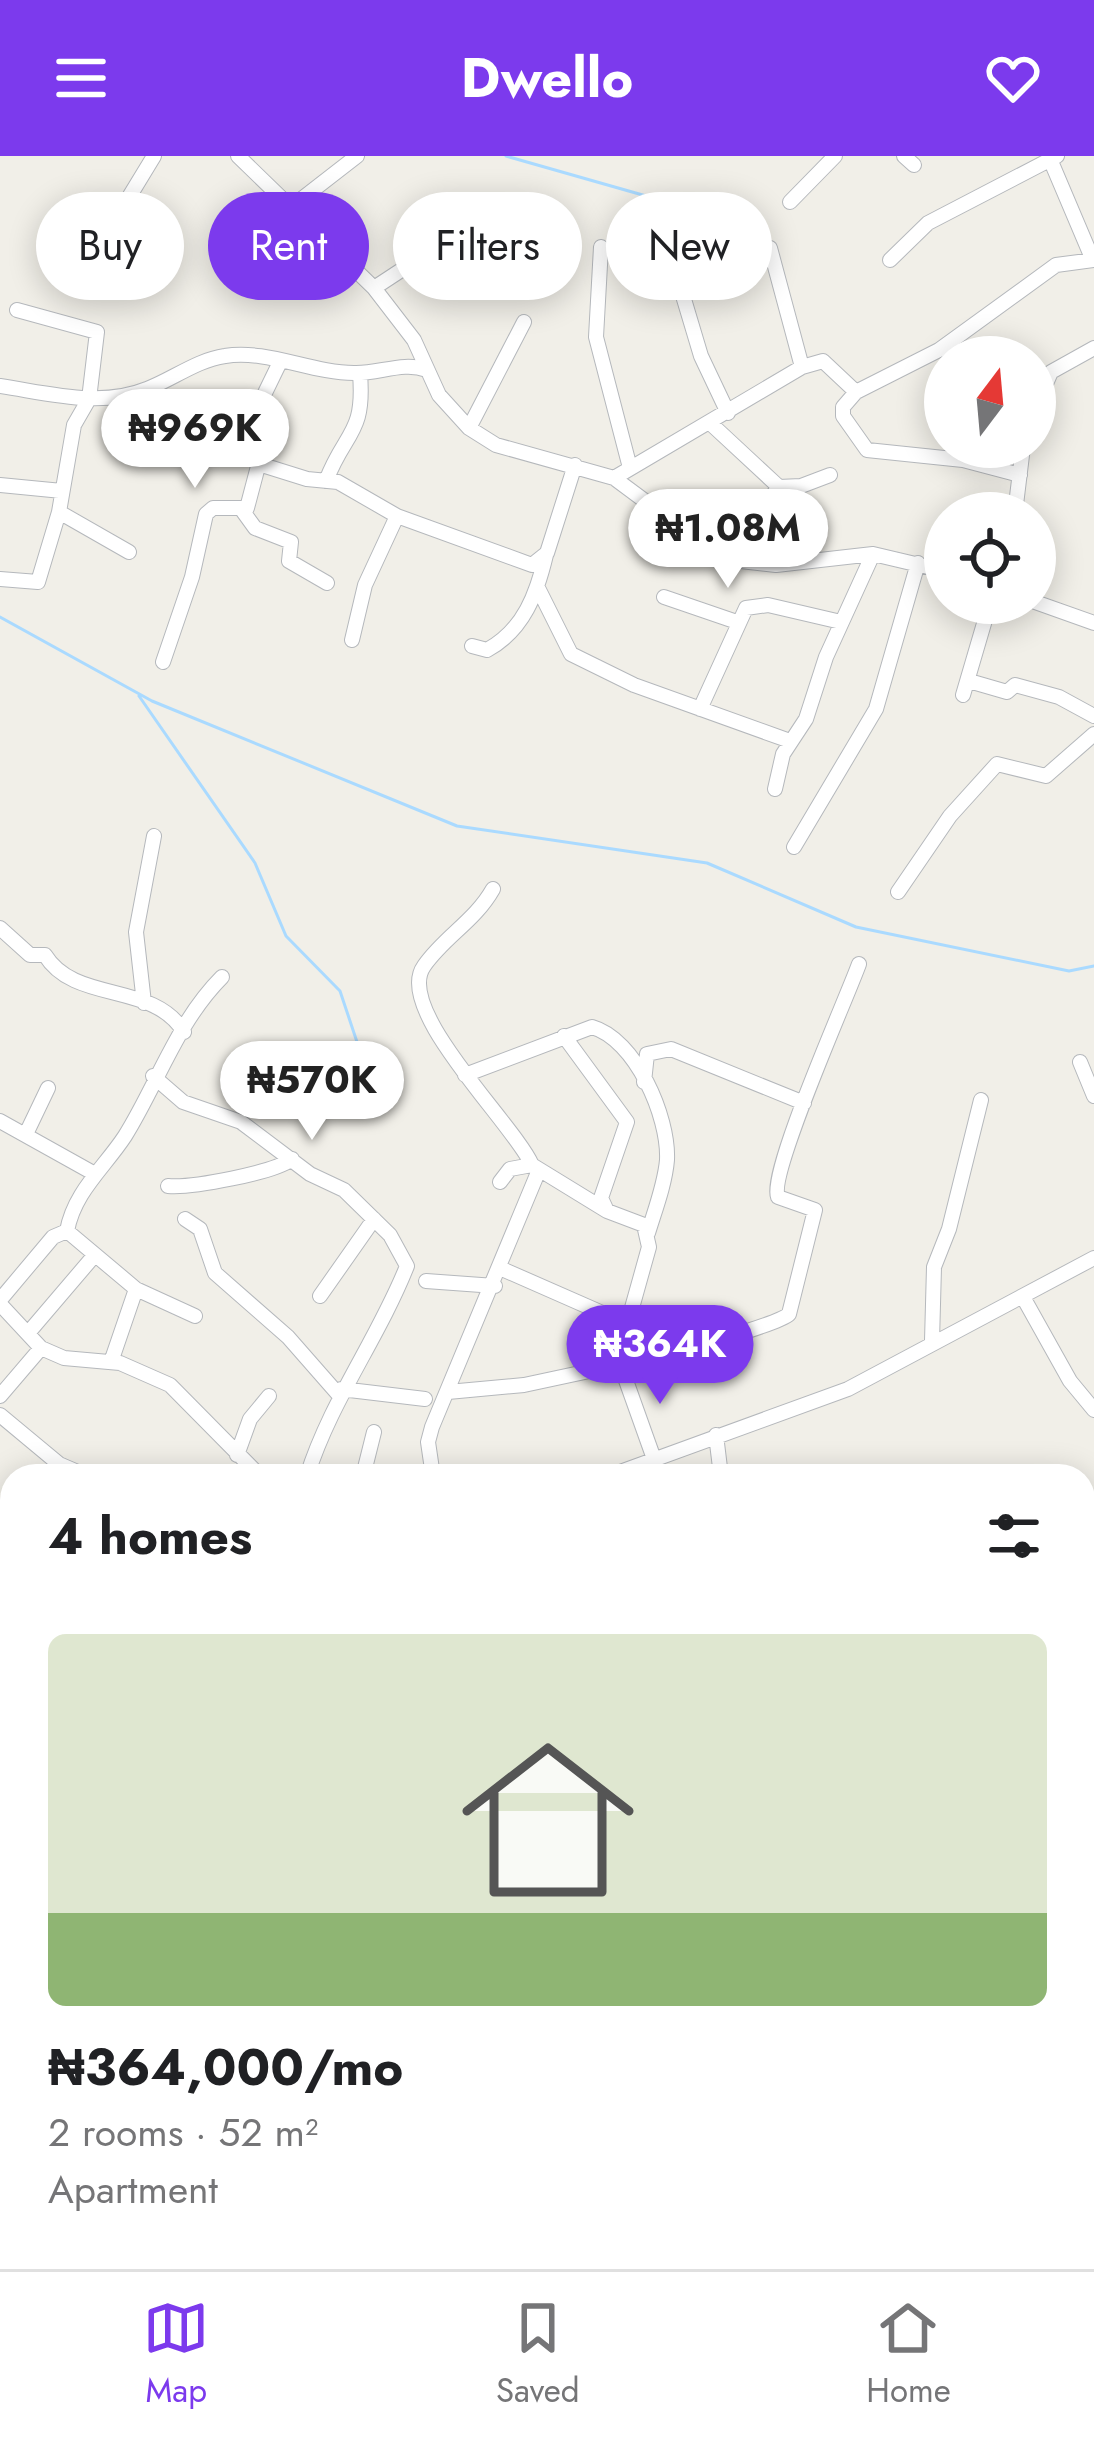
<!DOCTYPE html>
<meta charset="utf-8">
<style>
body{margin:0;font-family:Jost,sans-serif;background:#f6f6f6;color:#202124;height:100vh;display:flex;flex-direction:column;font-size:45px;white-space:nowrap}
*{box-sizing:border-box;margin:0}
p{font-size:39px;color:#757577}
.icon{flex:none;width:66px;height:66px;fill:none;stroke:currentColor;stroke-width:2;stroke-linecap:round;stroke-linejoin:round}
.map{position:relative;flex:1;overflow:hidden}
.panel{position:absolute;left:0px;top:1308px;width:1095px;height:807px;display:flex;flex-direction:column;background:#fff;border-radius:36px 36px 0 0;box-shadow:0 6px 30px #0003}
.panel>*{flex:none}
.top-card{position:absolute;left:36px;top:36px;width:1023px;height:108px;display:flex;gap:24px}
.needle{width:78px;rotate:16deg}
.fabs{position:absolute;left:924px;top:180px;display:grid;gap:24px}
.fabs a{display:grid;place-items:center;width:132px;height:132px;border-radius:50%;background:#fff;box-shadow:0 6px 30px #0003;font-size:60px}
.price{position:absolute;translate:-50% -102px;padding:0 27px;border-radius:42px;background:#fff;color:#222;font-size:39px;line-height:78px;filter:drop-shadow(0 3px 6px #0008)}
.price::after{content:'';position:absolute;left:50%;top:72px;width:36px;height:27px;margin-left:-18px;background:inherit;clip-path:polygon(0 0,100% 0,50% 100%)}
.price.active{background:#7c3aed;color:#fff}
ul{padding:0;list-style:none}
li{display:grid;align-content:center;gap:24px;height:636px;padding:0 48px}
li+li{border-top:3px solid #e0e0e0}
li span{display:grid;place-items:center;height:372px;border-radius:18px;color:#555}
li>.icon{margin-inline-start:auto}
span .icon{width:216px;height:216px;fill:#fffc;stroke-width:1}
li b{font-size:51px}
h2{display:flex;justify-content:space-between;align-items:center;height:144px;padding:0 48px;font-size:51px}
.chip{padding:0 42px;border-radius:54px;background:#fff;box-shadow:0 6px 30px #0003;font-size:42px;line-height:108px}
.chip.active{background:#7c3aed;color:#fff}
header{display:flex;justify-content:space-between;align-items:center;height:156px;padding:0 48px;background:#7c3aed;color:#fff;font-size:54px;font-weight:700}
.menu{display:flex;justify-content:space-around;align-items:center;height:168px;border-top:3px solid #e0e0e0;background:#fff;font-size:33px;color:#757577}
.menu a{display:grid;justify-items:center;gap:6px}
.menu .active{color:#7c3aed}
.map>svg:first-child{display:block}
</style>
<header><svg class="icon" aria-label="menu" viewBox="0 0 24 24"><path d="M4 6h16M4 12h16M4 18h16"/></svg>Dwello<svg class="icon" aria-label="heart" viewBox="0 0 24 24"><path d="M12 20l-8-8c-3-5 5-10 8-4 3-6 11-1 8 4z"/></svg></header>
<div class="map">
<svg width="1094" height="2113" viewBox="0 0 1094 2113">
<rect width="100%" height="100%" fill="#f1efe8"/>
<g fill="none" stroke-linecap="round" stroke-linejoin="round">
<path stroke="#aadaff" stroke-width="3" d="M506 0 741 67
M0 461 152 545 457 670 707 707 856 771 1069 815 1094 810
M139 540 255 707 286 780 340 835 370 925
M1083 1689 1091 1692 1083 1756
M1083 1850 1094 1881
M276 2103 278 2113"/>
<g stroke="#b5b8bc" stroke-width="16">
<path id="minor" d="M238 0 374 132 414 184 439 239 469 272 496 289 614 322 723 403 776 409 873 398 945 415
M904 0 914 9
M1050 3 1092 102
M790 46 835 0
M123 51 154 0
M290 52 357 0
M601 91 596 181 629 308
M770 92 802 211
M669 93 701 200 728 257
M890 104 928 67 1057 0
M374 132 409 109 427 107
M0 230C48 237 101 252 147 233 173 223 197 204 225 200 266 193 312 217 354 217 379 218 403 205 427 214
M856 236 843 251V260L867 294 963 304 1020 319
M1035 253 1051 216 1094 192
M709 266 779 331 801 330 830 319
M469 272 524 166
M259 308 307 323 338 326 397 360 532 409 547 397 575 309
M614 322 802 211 823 205 856 236 939 194 1056 109 1094 104
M326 325C345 275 365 279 360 218
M0 329 62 335
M242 354 255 372 291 386 289 405 327 427
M59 356 129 396
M1015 357 1023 291
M723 403 779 331
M0 423 38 426 59 356 74 269 89 243 97 176 17 154
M537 430 571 498 634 529 790 585
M664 441 737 466
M1035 446 1094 467
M352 484 365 429 397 360
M472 490 487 494C524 474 537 437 546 399
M163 506 192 421 206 358 213 352H247L266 280 263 241 280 206
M969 525 1007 536 1015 529 1059 541 1094 560
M963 539 990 447
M700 553 746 452 768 449 841 466
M775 633 783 598 806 563 826 501 873 398
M794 691 876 553 918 407
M493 733C475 765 444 781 424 810 393 853 514 968 532 1009
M898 736 950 660 997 608 1046 620 1094 578
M0 772 30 799H45C75 848 153 825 184 876
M144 847 136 776 154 680
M564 880 627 966 601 1042 607 1055
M1080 906 1094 940
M465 919 592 871C635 883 669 960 667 1004 665 1028 655 1054 648 1077
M153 920 183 946 241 966 310 1018 344 1034 390 1079 407 1110C378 1183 331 1244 307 1320
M644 926 647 898 671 893 804 947
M0 965 95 1018
M26 978 48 932
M500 1026 510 1013 532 1009 607 1055 644 1069 649 1091 618 1202 654 1303
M168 1030C192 1032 273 1017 292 1003
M185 1063 200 1073 215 1117 288 1181 338 1238
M67 1075 136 1133 111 1206
M502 1113 625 1167
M426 1125 495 1130
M136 1133 195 1160
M320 1140 374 1063
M1023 1141 1070 1225 1094 1254
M0 1144 53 1081 67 1075C74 1036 104 1012 125 980 157 929 177 866 222 821
M0 1148 41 1192 64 1202 120 1207 170 1229 260 1320
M29 1176 93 1101
M932 1185 934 1111 949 1073 981 944
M624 1211C651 1203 777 1170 789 1158L815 1054 778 1041C768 1018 846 844 859 808
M341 1233 425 1243
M448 1236 524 1229 622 1208
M0 1240 41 1192
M0 1259 59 1308 87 1320
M716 1279 721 1320
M237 1299 250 1263 269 1240
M363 1320 374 1276
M433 1320 428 1286 432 1271 539 1014
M609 1320 848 1233 1094 1102
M0 1397 12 1380
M1083 1514 1094 1512
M0 1652 12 1667
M1083 1665 1094 1669
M0 1707 12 1726
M0 1781 12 1760
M0 1829 12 1833
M1083 1927 1094 1925
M0 2032 4 1963
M1022 2103 1033 2113
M508 2113 522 2103
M857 2113 872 2103"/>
</g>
<use href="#minor" stroke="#fff" stroke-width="14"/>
</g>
</svg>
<div class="fabs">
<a><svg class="needle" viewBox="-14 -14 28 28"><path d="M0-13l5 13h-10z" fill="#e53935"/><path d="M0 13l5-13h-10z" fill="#757577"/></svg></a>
<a><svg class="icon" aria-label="locate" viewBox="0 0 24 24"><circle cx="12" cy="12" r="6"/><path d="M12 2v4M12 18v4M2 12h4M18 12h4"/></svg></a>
</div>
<b class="price" style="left:195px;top:335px">₦969K</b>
<b class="price" style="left:728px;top:435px">₦1.08M</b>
<b class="price" style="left:312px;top:987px">₦570K</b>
<b class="price active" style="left:660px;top:1251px">₦364K</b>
<div class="top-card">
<a class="chip">Buy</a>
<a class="chip active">Rent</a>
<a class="chip">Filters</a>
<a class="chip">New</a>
</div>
<section class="panel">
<h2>4 homes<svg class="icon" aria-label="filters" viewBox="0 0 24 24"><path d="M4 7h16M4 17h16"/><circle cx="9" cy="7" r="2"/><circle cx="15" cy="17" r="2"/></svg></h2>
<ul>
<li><span style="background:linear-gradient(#dfe7d0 75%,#8fb573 0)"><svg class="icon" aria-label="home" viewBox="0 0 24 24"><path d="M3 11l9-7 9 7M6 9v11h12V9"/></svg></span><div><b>₦364,000/mo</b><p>2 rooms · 52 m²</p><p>Apartment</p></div></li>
</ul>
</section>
</div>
<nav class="menu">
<a class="active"><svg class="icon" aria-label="map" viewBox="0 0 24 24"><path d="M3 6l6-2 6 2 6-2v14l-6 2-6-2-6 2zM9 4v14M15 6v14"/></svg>Map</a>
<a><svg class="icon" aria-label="saved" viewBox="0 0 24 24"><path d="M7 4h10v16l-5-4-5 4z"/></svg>Saved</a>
<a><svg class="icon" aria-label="home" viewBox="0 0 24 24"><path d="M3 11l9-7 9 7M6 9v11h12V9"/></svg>Home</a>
</nav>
